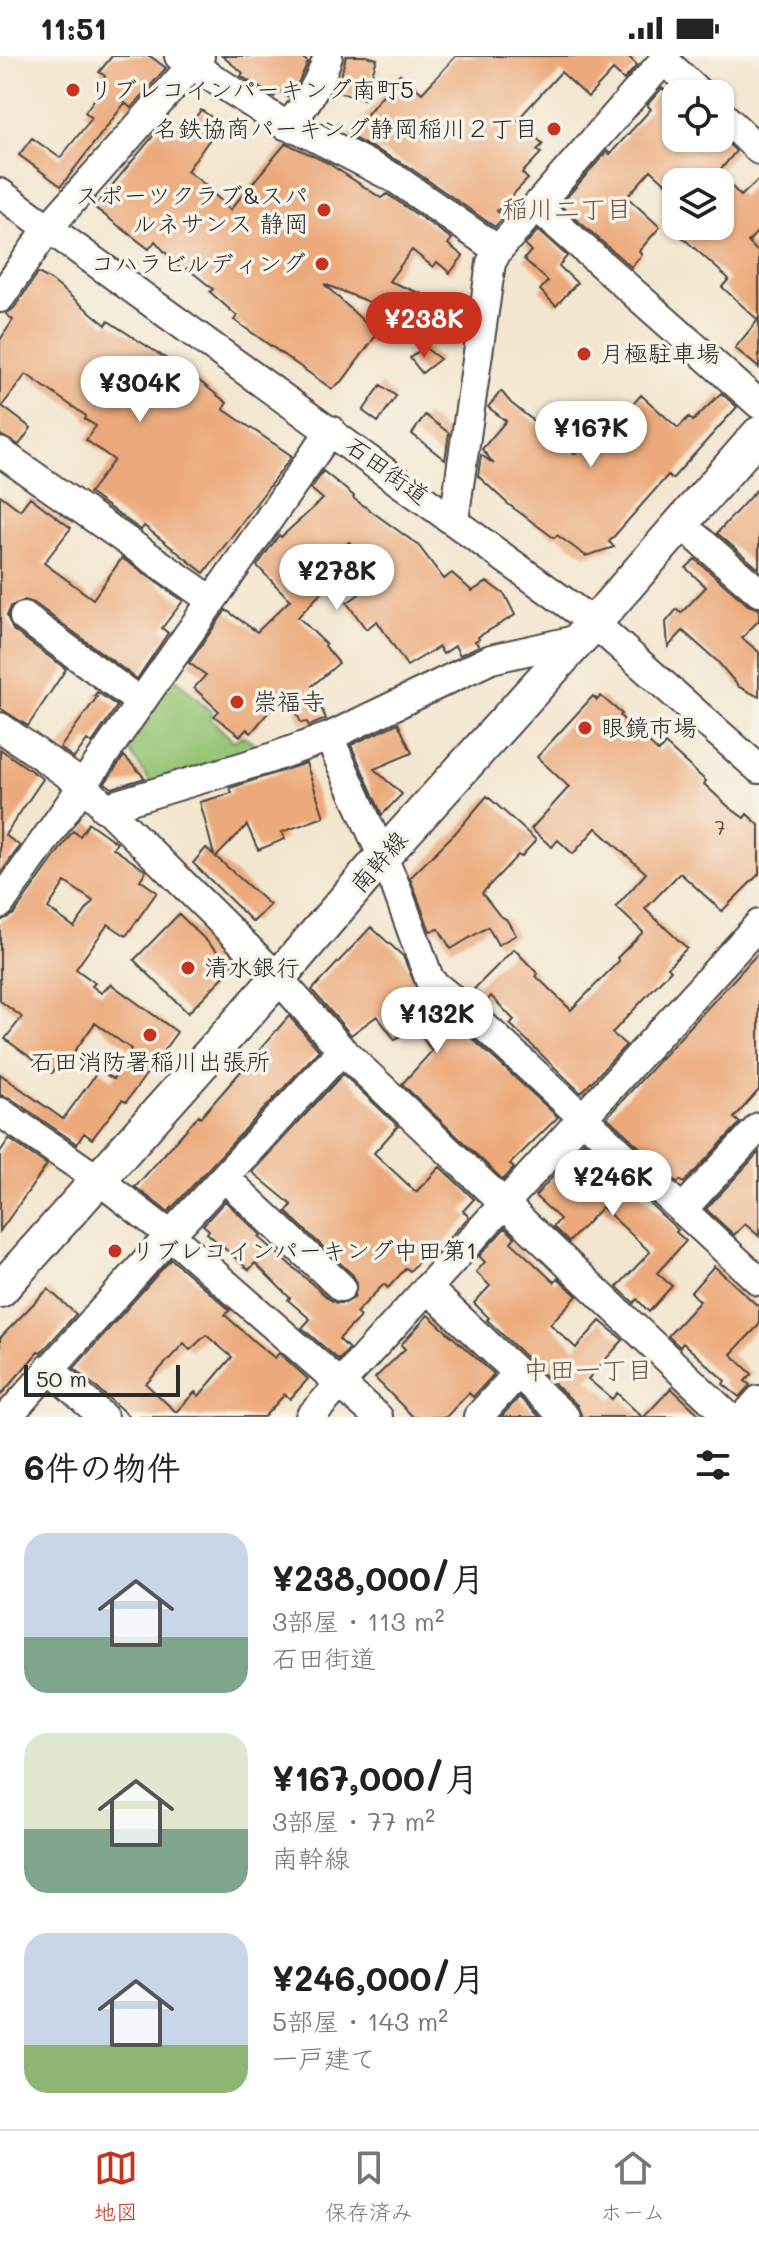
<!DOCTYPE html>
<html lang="ja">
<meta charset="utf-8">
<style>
body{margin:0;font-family:Mali,"Klee One",sans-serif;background:#f2f2f2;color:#222;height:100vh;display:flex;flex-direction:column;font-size:30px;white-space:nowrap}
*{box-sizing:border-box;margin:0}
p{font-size:26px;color:#767676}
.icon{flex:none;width:44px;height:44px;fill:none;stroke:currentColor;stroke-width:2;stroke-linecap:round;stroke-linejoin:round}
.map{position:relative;height:1361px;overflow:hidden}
.side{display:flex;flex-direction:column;background:#fff;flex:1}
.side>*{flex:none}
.tools{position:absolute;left:662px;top:24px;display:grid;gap:16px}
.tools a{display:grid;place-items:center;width:72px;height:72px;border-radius:16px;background:#fff;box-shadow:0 2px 6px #0004;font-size:40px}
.scale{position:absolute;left:24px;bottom:20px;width:156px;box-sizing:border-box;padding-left:8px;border:4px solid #2b2b2b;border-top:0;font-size:22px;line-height:28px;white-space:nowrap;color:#2b2b2b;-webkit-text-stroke:6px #f7f3e8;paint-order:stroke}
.price{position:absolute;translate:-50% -68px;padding:0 18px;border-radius:28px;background:#fff;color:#222;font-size:26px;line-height:52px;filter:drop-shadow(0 2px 4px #0008)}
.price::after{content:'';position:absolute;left:50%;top:48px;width:24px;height:18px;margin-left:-12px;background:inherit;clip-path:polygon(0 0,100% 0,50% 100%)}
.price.active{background:#c8321e;color:#fff}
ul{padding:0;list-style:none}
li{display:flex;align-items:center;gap:24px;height:200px;padding:0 24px}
li span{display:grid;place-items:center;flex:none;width:224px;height:160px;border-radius:24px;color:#555}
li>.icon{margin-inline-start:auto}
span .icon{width:96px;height:96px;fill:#fffc;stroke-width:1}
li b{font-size:34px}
h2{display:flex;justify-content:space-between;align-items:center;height:96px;padding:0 24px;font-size:34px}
.status{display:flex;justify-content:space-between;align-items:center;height:56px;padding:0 40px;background:#fff;direction:ltr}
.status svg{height:22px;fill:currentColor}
.tabs{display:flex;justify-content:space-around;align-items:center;height:112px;border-top:2px solid #e0e0e0;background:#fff;font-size:22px;color:#767676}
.tabs a{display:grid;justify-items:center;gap:4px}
.tabs .active{color:#c8321e}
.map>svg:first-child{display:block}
</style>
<div class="status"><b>11:51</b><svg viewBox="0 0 49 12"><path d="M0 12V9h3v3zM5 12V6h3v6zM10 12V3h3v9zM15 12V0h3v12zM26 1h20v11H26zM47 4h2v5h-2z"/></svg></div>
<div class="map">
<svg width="759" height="1361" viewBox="0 0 759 1361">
<rect width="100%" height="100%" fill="#f7f3e8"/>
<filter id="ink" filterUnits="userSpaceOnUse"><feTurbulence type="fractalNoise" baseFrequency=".0125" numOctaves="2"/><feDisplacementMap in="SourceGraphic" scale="16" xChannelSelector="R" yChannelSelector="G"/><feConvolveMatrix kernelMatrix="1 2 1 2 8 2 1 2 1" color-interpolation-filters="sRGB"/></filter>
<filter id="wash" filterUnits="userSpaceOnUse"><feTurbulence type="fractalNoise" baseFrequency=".006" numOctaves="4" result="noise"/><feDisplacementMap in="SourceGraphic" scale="32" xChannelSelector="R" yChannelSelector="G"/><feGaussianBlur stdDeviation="1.8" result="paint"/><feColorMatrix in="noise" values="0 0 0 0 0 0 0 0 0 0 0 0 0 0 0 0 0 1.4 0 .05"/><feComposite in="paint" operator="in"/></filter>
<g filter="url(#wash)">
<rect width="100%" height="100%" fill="#f3e6cf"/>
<path fill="#96c574" stroke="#607850" stroke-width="2" d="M171 618 212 657 210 662 233 685 244 680 262 695 153 730 126 690Z"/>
<g id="blocks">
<path fill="#ecaa7b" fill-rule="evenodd" d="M112 0H150L166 12 131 52 125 47 61 130 19 99 32 82 60 102 92 62 85 56 107 26 104 23 105 20 99 16Z
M222 0H299L308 6 299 25 287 41 279 35 274 41 241 20 243 17Z
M346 0H366L377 3 364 43 337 36Z
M456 0H628L637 9 624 24 613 14 588 41 561 16 520 61 518 65 543 88 537 94 541 97 522 117 528 123 497 155 504 161 495 171 406 109 349 80 400 18 422 37Z
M662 32 676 43V82H722L736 95 718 117 741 140 759 123V174L748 186 759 197V312L735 292 758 264 722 231 729 223 682 181 692 170H720V126H676V137L651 114 627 141 660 171 639 195 642 199 631 211 560 149 607 95 610 98 651 53 647 49Z
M201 54 216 64 206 75 212 80 187 115 203 127 230 154 286 87 328 107 381 142 387 138 452 183 448 188 463 200 450 217 437 206 433 211 412 194 389 225 450 249 439 274 324 228 377 278 344 323 332 333 234 264 237 260 210 236 213 233 187 212 183 216 155 185 149 193 94 151 163 68 174 75 184 62 191 67Z
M538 174 567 200 559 210 577 227 556 250 540 234 548 225 524 203 531 195 525 189Z
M38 217 51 224 106 269 108 265 193 320 227 347 223 353 292 400 204 517 144 470 141 474 89 437 114 404 86 384 96 370 85 363 86 360 26 318 2 350 31 372 19 389 0 379V284L13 264 6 258 14 252Z
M424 291 440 303 422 317 410 302Z
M381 329 396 340 378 366 363 355Z
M501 335 511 347 575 398 599 371 607 378 641 339 678 372 689 361 693 365 721 337 737 351 672 423 668 419 609 486 614 491 586 500 557 479 554 482 508 448 478 420 481 399 494 408 482 393 506 365 488 351Z
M425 359 449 377 445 404 412 378Z
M323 415 354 440 353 442 418 489 444 523 452 517 472 535 487 526 505 539 515 559 478 581 479 583 475 585 479 590 460 599 455 590 443 598 439 591 407 610 377 565 366 573 347 547 381 522 349 486 324 510 331 519 318 529 324 534 298 561 326 588 325 590 339 607 312 630 326 663 309 670 307 666 301 667 287 634 251 677 247 673 240 680 214 660 219 655 194 632 206 619 189 607 226 554 257 576 290 544 257 510 279 479 281 481 323 443 311 433Z
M759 431V513L717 477Z
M0 439 20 454 30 441 71 472 44 507 93 543 122 502 183 545 162 572 168 577 137 623 34 547 25 544 11 550 7 560 13 574 66 613 28 670 0 652Z
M695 503 748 549 759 553V564L742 582 759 596V641L739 631 718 606 683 575 668 591 666 566 677 553 681 557 706 531 686 512Z
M97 636 117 650 92 687 87 684 74 702 60 692 97 641 94 640Z
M593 640 597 644 601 640 622 658 620 660 659 696 665 688 706 725 704 728 730 752 744 762 747 758 759 769V818L722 855 680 817 645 853 687 892 668 911 671 914 612 977 626 989 581 1037 510 968 514 964 491 940 487 945 474 933 514 893 538 918 536 920 571 954 619 905 617 902 643 876 616 851 646 817 596 772 573 798 558 784 552 791 531 773 569 731 537 701Z
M398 667 412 697 374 713 402 738 382 759 351 689Z
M0 693 43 723 5 779 20 790 0 818Z
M124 700 145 722 112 732 105 727Z
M306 707 324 761 282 776 285 783 258 794 247 769 216 801 270 849 253 866 193 807 206 792 214 799 200 746 232 737 230 732Z
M487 740 536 784 521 801 518 799 482 837 500 860 506 863 516 879 498 889 488 871 451 893 439 873 430 875 410 822 457 775Z
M89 767 117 787 113 792 146 815 140 824 157 836 126 880 108 868 76 913 95 927 92 930 101 937 111 928 177 976 126 1046 122 1044 92 1083 84 1077 77 1088 10 1042 0 1039V1018L63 1063 99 1014 113 1023 131 993 95 967 66 1007 62 1004 52 1017 5 983 22 961 0 945V865L14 858 73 775 80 780ZM65 826 93 845 74 871 48 852Z
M179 858 233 911 188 957 134 904Z
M371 871 403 900 419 938 454 967 461 975 463 974 558 1061 510 1108 514 1112 503 1124 402 1028 432 995 413 969 395 984 377 960 351 979 312 934Z
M759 896V1034L734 1062 740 1067 684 1127 680 1124 678 1127 607 1061Z
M289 960 319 994 168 1156 135 1131 199 1059 201 1061 222 1037Z
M343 1018 398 1070 374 1097 416 1136 440 1111 474 1143 463 1155 469 1161 430 1202 426 1198 410 1215 406 1212 388 1232 384 1228 356 1257 360 1261 339 1283 349 1293 339 1304 302 1272 310 1263 288 1244 290 1242 255 1207 249 1214 207 1177 209 1174 203 1169 225 1145 261 1179 259 1181 329 1243 336 1247H345L354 1242 357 1227 353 1219 286 1156 292 1149 252 1116Z
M9 1083 47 1109 0 1175V1096Z
M584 1086 678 1174 676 1176 686 1185 657 1217 672 1230 649 1256 637 1243 634 1247 617 1231 650 1196 602 1151 569 1186 553 1171 560 1163 535 1140Z
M759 1096V1180L745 1168 734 1179 706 1153Z
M505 1172 515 1181 511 1186 554 1226 558 1222 577 1240 550 1268 576 1292 600 1265 623 1284 588 1323 612 1343 617 1337 642 1361H582L577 1349 487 1264 489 1262 474 1247 490 1230 476 1216 485 1206 479 1200Z
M171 1203 230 1254 225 1259 256 1287 275 1302 279 1297 308 1323 290 1343 285 1338 264 1361H130L74 1312ZM206 1279 232 1301 199 1340 195 1336 176 1356 146 1328 184 1287 190 1294Z
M714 1210 759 1251V1269L731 1298 752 1318 745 1325 750 1329 739 1341 723 1328 725 1325 683 1287 680 1291 668 1280 700 1245 691 1236Z
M48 1233 76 1258 41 1297 38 1296 0 1340V1282Z
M428 1259 494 1318 473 1341 469 1337 446 1361H413L375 1322 405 1293 401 1289Z
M671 1332 702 1361H644Z
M519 1341 540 1361H501Z"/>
</g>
</g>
<g filter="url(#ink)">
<use href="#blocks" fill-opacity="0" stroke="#494744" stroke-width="2"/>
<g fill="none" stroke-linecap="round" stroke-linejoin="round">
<g stroke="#494744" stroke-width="32">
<path id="minor" d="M179 0 285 69 301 74 396 123 498 194
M720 57 759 94
M288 70C305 50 320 26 328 0
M0 137 594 567 759 713
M536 150 759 348
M0 242 49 171 200 0
M0 396 211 544
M454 464 491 207 498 194 664 4 700 38
M681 468 759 536
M24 561 140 646
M0 671 83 729 278 922 342 994 729 1361
M329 681 396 831 430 925 472 959 759 1225
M104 752 268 703 329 681 491 603 580 583
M0 848 331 374
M0 1056 99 1124 170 1179 378 1361
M224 1121 341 1231
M682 1154 759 1071
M427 1232 565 1361
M49 1312 103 1361
M7 1361 170 1179 342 994
M310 1361 759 868
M478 1361 518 1317
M744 1361 759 1344"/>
</g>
<g stroke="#494744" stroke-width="38">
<path id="major" d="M0 1234 278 922 383 800 594 567 759 378"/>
</g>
<use href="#minor" stroke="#fff" stroke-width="28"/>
<use href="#major" stroke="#fff" stroke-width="34"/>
</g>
</g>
<g fill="#c8321e" stroke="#f7f3e8" stroke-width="3">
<circle cx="73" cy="34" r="8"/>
<circle cx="554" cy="73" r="8"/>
<circle cx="324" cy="154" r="8"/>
<circle cx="322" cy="208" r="8"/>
<circle cx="584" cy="298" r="8"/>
<circle cx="237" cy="646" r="8"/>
<circle cx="585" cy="672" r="8"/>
<circle cx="188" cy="912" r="8"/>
<circle cx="150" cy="979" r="8"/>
<circle cx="115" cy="1195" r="8"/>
</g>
<g text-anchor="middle" stroke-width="7" stroke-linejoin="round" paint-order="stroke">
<g font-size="20" fill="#5b4b3f">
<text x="720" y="779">7</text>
</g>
<g font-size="24" fill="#2b2b2b" stroke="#f7f3e8" text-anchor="start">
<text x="89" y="42">リブレコインパーキング南町5</text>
<text x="538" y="81" text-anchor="end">名鉄協商パーキング静岡稲川２丁目</text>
<text x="308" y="148" text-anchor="end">スポーツクラブ&amp;スパ<tspan x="308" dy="28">ルネサンス 静岡</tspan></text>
<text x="306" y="216" text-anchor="end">コハラビルディング</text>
<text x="600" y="306">月極駐車場</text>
<text x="253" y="654">崇福寺</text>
<text x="601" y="680">眼鏡市場</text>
<text x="204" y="920">清水銀行</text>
<text x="150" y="1014" text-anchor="middle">石田消防署稲川出張所</text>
<text x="131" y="1203">リブレコインパーキング中田第1</text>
</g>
<g font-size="24" fill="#2b2b2b" stroke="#f7f3e8">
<text transform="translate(387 415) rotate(36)" y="8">石田街道</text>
<text transform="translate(379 806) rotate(-49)" y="8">南幹線</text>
</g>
<g font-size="26" fill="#6f5747" stroke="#f7f3e8">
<text x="567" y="162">稲川二丁目</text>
<text x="588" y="1323">中田一丁目</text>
</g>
</g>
</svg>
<div class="tools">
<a><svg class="icon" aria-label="locate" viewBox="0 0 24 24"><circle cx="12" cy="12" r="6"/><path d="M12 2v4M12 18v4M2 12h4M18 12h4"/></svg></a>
<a><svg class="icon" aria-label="layers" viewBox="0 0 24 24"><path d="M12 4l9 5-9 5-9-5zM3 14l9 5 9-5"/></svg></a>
</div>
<div class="scale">50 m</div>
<b class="price active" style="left:424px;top:304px">¥238K</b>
<b class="price" style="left:140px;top:368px">¥304K</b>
<b class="price" style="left:591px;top:413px">¥167K</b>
<b class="price" style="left:337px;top:556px">¥278K</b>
<b class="price" style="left:437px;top:999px">¥132K</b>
<b class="price" style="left:613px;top:1162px">¥246K</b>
</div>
<section class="side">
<h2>6件の物件<svg class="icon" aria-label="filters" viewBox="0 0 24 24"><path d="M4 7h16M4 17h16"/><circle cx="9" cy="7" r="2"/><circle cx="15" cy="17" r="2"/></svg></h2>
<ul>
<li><span style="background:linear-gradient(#c9d6e8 65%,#7fa58c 0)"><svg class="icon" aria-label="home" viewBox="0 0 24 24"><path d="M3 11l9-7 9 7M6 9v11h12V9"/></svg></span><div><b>¥238,000/月</b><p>3部屋 · 113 m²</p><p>石田街道</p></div></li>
<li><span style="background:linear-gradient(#dfe7d0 60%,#7fa58c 0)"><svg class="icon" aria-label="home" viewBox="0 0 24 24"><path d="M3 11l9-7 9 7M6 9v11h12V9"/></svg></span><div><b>¥167,000/月</b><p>3部屋 · 77 m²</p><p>南幹線</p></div></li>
<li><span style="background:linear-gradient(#c9d6e8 70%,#8fb573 0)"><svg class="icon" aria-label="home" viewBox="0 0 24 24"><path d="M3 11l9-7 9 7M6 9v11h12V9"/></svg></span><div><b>¥246,000/月</b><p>5部屋 · 143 m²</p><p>一戸建て</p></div></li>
</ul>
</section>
<nav class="tabs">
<a class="active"><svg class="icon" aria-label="map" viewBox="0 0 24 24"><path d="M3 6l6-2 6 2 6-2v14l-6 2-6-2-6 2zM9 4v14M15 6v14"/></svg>地図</a>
<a><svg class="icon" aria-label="saved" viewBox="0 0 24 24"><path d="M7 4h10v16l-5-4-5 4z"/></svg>保存済み</a>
<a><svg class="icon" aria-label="home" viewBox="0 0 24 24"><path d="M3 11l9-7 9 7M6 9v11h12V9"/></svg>ホーム</a>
</nav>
